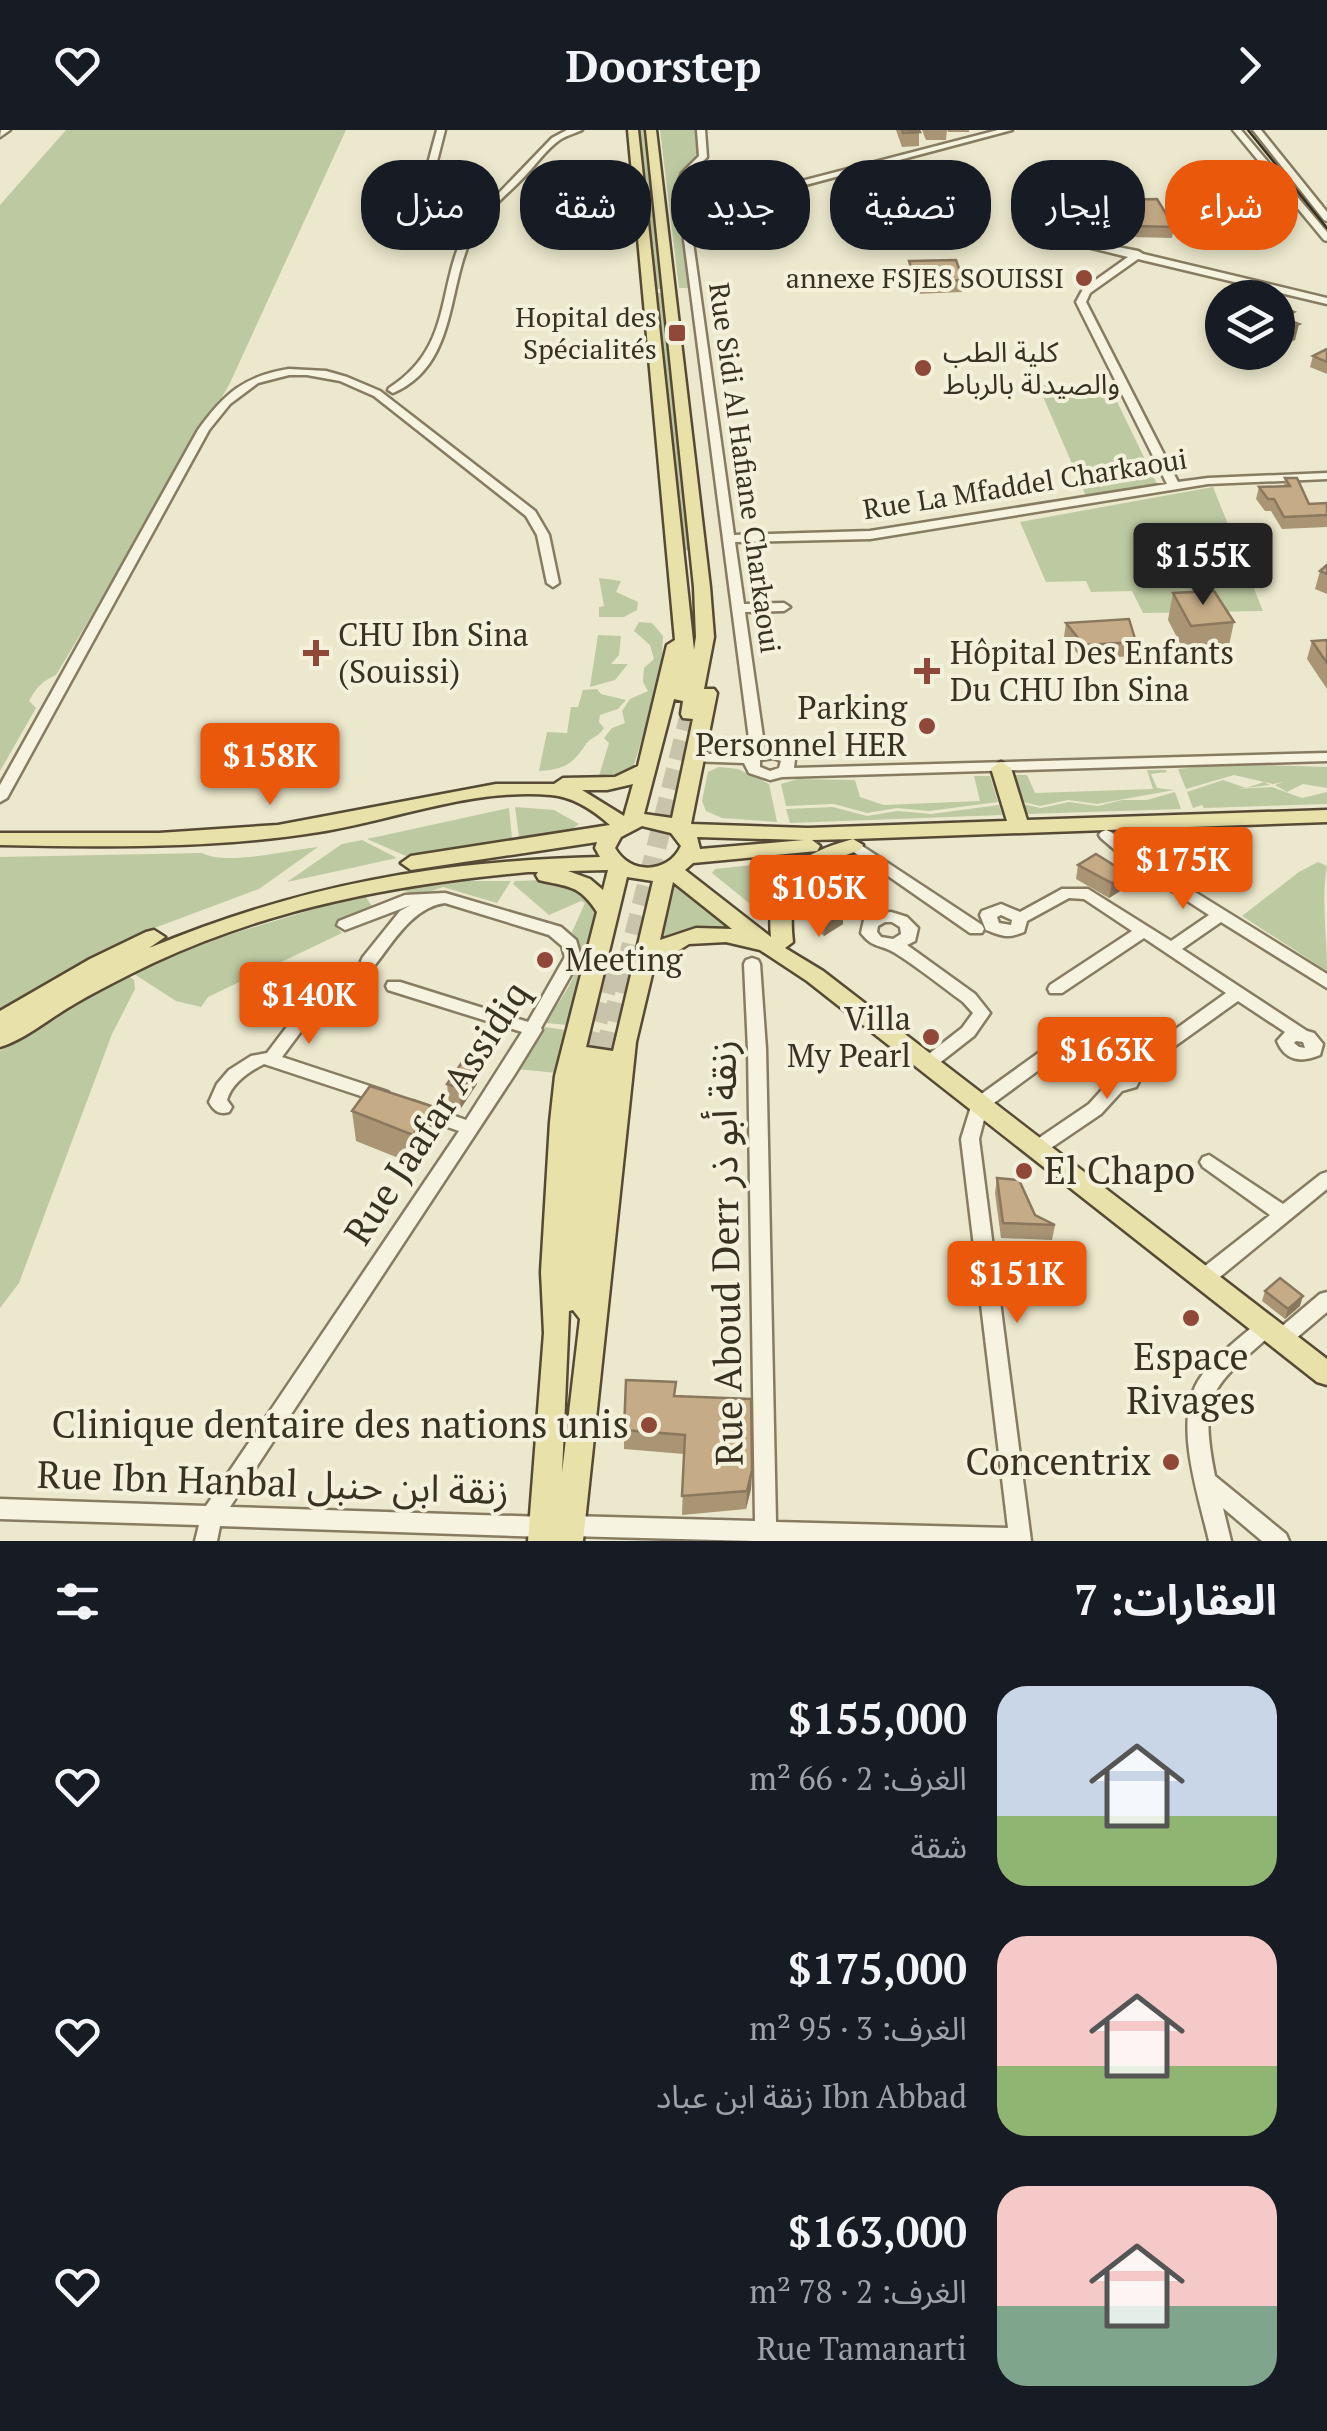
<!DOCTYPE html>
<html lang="ar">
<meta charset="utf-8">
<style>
body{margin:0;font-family:"PT Serif","Noto Sans Arabic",serif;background:#20242c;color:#f1f3f6;direction:rtl;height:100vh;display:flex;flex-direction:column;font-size:38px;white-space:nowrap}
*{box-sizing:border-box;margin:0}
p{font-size:32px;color:#9ea1a6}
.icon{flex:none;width:55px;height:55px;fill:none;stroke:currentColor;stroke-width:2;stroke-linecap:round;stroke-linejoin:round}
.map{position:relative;height:1411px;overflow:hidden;direction:ltr}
.panel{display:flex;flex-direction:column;background:#171b24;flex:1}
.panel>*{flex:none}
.hud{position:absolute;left:30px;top:30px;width:1268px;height:90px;direction:rtl;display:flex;gap:20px}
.tools{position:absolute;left:1205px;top:150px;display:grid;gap:20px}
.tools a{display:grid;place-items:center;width:90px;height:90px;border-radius:50%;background:#171b24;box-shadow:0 5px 15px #0003;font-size:50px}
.price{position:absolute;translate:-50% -85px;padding:0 22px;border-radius:10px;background:#ea580c;color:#fff;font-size:32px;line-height:65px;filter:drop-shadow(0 2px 5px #0008)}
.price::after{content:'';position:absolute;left:50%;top:60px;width:30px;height:22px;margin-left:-15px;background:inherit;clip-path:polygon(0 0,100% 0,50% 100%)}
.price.active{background:#222;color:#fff}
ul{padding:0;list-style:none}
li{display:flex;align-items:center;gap:30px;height:250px;padding:0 50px}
li span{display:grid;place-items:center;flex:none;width:280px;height:200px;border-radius:30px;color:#555}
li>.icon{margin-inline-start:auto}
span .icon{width:120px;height:120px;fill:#fffc;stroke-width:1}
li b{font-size:42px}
h2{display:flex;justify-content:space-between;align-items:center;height:120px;padding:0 50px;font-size:42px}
.tag{padding:0 35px;border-radius:40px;background:#171b24;box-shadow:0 5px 15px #0003;font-size:35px;line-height:90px}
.tag.active{background:#ea580c;color:#fff}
header{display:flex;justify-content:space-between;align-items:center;height:130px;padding:0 50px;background:#171b24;font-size:45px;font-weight:700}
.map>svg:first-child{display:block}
</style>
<header><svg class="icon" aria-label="forward" viewBox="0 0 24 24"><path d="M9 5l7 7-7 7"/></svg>Doorstep<svg class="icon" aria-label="heart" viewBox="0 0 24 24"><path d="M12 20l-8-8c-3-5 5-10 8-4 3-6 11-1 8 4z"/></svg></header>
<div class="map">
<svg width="1327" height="1411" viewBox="0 0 1327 1411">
<rect width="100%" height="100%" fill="#ebe8cd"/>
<path fill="#bdc9a1" d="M66 0H346L229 255 56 545C41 552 37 557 29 571L36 578 0 641V75Z
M639 0H645L662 159H654Z
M660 0H695L698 22 675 56 688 158H679Z
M655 163H662L690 420 681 421Z
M1108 253 1157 354 1086 366 1038 255Z
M1213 357 1263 481 1143 483 1132 461 1091 462 1086 451 1046 452 1020 392Z
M599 448 621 451 616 462 638 472 637 480 624 487H599V477L604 476Z
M639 492 652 493 663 506 661 544 632 642 598 649 609 613 604 608 612 598 625 593 622 581 630 569 648 561 643 552 644 538 654 529 650 515 634 501Z
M598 505 621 506 619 525 611 534H628L615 550 590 557Z
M597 559 601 564 626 570 618 579 600 585 599 592 604 598C599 607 591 607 586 614 572 635 565 639 539 641L547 602 567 603 571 577H578L583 560Z
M1226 634 1327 637V658L1303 654 1287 662 1275 655 1283 652 1273 654 1234 645 1186 659 1178 639Z
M719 637 738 639 769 654 777 692 722 688 706 681 702 671 708 642Z
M1147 640H1166L1167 642 1151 644 1157 658 1174 660 1097 674 1068 670 1040 676 1023 672 1014 645H1027L1035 663 1153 659Z
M974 646H990L998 672 929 681 897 678 867 683 834 674 786 676 781 654 798 649 855 650 860 667 884 675 980 671Z
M1223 650 1246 658 1264 652 1270 655 1238 659 1272 657 1302 668 1327 662V674L1204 678 1202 675 1193 678 1187 662Z
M1175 662 1181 679 1026 684 1022 674 1041 678 1069 672 1098 676 1122 670H1147Z
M999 675 1002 685 790 693 786 679 833 677 867 686 898 681 931 684Z
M515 677 554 680 579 694 571 700 519 707Z
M509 678 512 709 406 726 367 709Z
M362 710 397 728 287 752 342 714Z
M318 717 259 759 133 806 0 880V727L202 723C226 736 289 720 318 717Z
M802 729 775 752 765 786 712 743 715 739 772 733 781 737 782 731Z
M1318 732 1327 736C1321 769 1327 805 1327 841L1242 786 1299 742Z
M549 750C574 758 598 764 596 795L567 895 546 893C560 868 595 829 572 802L585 773 581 771 549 785 513 754 515 751Z
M454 751H511L497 773 443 757 421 765 393 758Z
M673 755H675L728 797 693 798 660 809Z
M364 764 373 778 334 794 342 803 208 867 201 877 176 871 131 842 198 814Z
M126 844 134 850 135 859 112 904 19 1153 0 1178V921Z
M545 897 566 900 557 943 517 939Z"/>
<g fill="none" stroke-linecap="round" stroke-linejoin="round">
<path stroke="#c7c4ab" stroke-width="20" stroke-dasharray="20 10" stroke-linecap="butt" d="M590 921 615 824
M605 921 690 584"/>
<path stroke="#c7c4ab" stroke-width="26" stroke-dasharray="26 12" stroke-linecap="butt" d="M589 924 590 919
M604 926 606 919"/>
<g stroke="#877c62" stroke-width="5">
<path id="minor" d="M10 0 0 7 1 0Z
M437 0H445L432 51 465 77 473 90 552 8 567 0H582C576 3 568 5 561 9 546 19 536 35 524 47 506 66 484 82 473 104 446 158 458 235 393 263L388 260 389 258C455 216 435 156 468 96L459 81 423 52Z
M697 0H705L707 27C681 56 685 51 690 89L698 82 732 69 998 0H1012L738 73 704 86 691 98 734 405 870 401 1167 354 1076 172 1083 159 1128 127 1051 108V104L1138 121 1143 124 1327 168V174L1138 129 1090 163 1086 172 1178 352 1208 348 1327 343V349L1208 354 870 409 735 412 744 474 784 473 790 477 784 481 745 482 765 621C776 618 787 620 795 629L794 638 1327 623V631L782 647 770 650 749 643 744 633 689 631 687 628 689 625 694 624H751L677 56 682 43 699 26ZM773 628 781 631 779 638 770 641 760 637V630Z
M1233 0H1241L1327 102V111L1324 110Z
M1253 0H1261L1327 82V91L1324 90Z
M289 239 326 241 347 247 380 261 535 381 549 405 559 453 553 457 547 453 537 405 526 386 374 266 340 251 307 245H289L258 253 230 274 209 300 7 668 0 672V655L198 300C224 264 244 246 289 239Z
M1106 700 1111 702 1145 731 1327 844V858L1221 792 1182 819 1307 901 1314 903 1323 914 1320 925C1301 933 1285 931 1277 911L1285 902 1238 871 1157 929H1145L1142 925 1145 921 1226 863 1144 808 1062 863H1050L1048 859 1050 855 1132 801 1084 769 1069 768 1027 791 1024 802C1006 809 1003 806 986 800L980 785 982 781 1001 774 1020 782 1062 759H1088L1171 811 1209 785 1135 737 1101 708 1099 705 1101 702ZM1001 785 1012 790 1011 795 999 793 997 787ZM1296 911 1303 912 1305 918 1299 917 1294 913Z
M853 710 982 795 984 799 982 803H970L848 718 845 715 848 712Z
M445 763 561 797 576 810 581 827 541 898 542 900 515 944 230 1377 544 1387 552 1390 555 1397 552 1404 544 1407 220 1396 217 1411H195L199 1395 0 1389V1369L206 1376 459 1001 407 983 404 978 407 973 413 971 466 990 522 902 388 860 386 856 388 852H400L528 892 565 827 562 816 549 805 445 773C413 777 393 812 375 835H363L361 831 363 827 400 781 411 775 345 800 337 795 339 791 405 765Z
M891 782 907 787 918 798 915 811 907 815 975 864 990 883 974 906 933 938H921L918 934 921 930 962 898 973 883 963 872C941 856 919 838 895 823 881 814 873 819 861 803L864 790 875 784ZM885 792H892L900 797 901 804 893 809 881 807 877 802 878 796Z
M752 828 758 830 760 834 766 919 776 1392 1008 1398 961 1009 973 970 1076 896H1088L1090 900 1088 904 987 978 979 1009 1031 1411H755L569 1406 561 1403 558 1396 561 1389 569 1386 755 1391 748 919 744 834 746 830Z
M323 855 329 857 331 861 282 927 388 962 391 967 388 972 382 973 264 934C248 942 232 953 227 970L232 977 229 982C219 985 214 981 209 972L217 954 229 940 251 926 267 923 317 857Z
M1125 935C1138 938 1144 945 1136 957L1122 961 1101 984 1042 1024 1036 1026 1030 1024 1027 1019 1030 1014 1089 974 1110 951C1108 941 1116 937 1125 935Z
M1209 1025 1283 1074 1321 1044 1327 1042V1059L1210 1155 1203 1157 1196 1155 1193 1149 1196 1143 1270 1085 1203 1037 1200 1032 1203 1027Z
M1327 1162V1182L1288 1215 1281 1217 1274 1215 1271 1209 1274 1203 1320 1164Z
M1266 1189 1273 1191 1276 1197 1273 1203C1213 1256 1198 1262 1215 1346L1286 1404 1289 1411H1262L1223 1378 1231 1411H1209C1199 1366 1173 1294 1198 1251 1213 1227 1238 1210 1259 1191Z"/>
</g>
<g stroke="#564a35" stroke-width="5">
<path id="major" d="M628 0H638L694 520 696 507 694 457 646 0H656L710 457 714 507 704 559H714L717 563 691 694 808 698 1007 691 991 638 1001 632 1011 638 1027 690 1327 680V692L853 709 863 715 860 720C807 739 786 751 793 812L785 818 823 841 1327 1229V1255L1317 1252 807 851 760 820 726 812 689 814 654 836 636 912 583 1411H528L544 1203 541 1142 550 992 555 946 597 782C579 754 568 757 539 750L536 745 538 742H528C398 754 273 777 153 833 124 847 94 862 66 879 45 892 23 910 0 917V881L90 829 146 802 154 800 165 807 149 818C301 755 436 731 600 727L595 718 597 712 411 740 401 733 411 726 610 695C593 680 574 667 551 665 472 658 395 690 319 702 213 719 106 717 0 715V703H159L278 695 496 654H554L563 648 615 647 638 636 667 515 675 510ZM674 569 683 571 681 584 683 588 693 589 672 688 644 684ZM633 654 624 686 582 660H607ZM642 696 671 703 681 716C668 744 630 745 615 718L621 707ZM697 707 804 710 700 719ZM853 709C798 724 765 746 771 807L685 740 693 733 817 721 820 716 812 710ZM608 740 603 760 590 749 568 741ZM627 747 653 751 613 921 586 917ZM673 752 732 799 696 798 660 810ZM573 1180 580 1189 562 1343 569 1181Z"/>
</g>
<use href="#minor" fill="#f6f4e0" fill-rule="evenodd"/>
<use href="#major" fill="#e9e1aa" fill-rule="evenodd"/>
<path stroke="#393223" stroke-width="2.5" d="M1248 0 1327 98"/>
</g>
<path fill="#a99474" d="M896 0H919V16L902 17Z
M922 0H947L946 10H926Z
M947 0H969V2H948Z
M1116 70 1174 97 1172 108 1130 107 1114 81Z
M909 131 963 150 962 162 915 164 908 142Z
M1222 175V210L1215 206 1216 197 1210 195 1213 179Z
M1327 219V244L1310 237 1313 226Z
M1285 348 1309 374 1327 373V397L1282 399 1271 381H1265L1256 369 1259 357 1284 356Z
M1327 435V464L1315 459 1320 441Z
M1173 463 1234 492 1228 520 1185 523 1168 490Z
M1066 493 1136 512 1134 526 1082 529 1064 507Z
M1327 510V559L1307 529 1312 511Z
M1078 735 1125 758 1109 768 1076 749Z
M814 777 843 794 824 806 813 797Z
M1084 920 1118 933 1103 944 1082 930Z
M475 934 477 954 461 978 449 974 447 954Z
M431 976 434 1006 416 1035 356 1011 352 981Z
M997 1048 1035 1085 1055 1095 1052 1110 1001 1108 995 1063Z
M1265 1161 1300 1176 1285 1189 1262 1171Z
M676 1266 752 1340 751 1359 746 1379 682 1385 684 1324 624 1319V1300Z"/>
<path fill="#8a785e" d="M1294 182 1291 197 1299 194 1295 210 1278 218V203L1283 188Z
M1128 744 1125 758 1109 768 1112 753Z
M843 784V794L824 806 825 796Z
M1121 923 1118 933 1103 944 1105 934Z
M475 934 477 954 461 978 459 958Z
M431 976 434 1006 416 1035 413 1005Z
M1303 1166 1300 1176 1285 1189 1288 1179Z
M752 1340 751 1359 746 1379 747 1361Z"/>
<path fill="#c5ac87" stroke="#8a785e" stroke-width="2.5" d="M902 0H919L920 2 903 3Z
M1157 69 1174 97 1132 96 1116 70Z
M956 130 963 150 916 152 909 131Z
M1222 175V183L1213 179Z
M1278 176 1294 182 1283 188 1299 194 1278 203Z
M1327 219V232L1313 226Z
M1285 348H1297L1309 374 1327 373V385L1284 387 1274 369H1268L1259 357 1290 356Z
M1327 435V444L1320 441Z
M1214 461 1234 492 1191 496 1173 463Z
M1129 489 1136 512 1084 515 1066 493Z
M1327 510V533L1312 511Z
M1096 724 1128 744 1112 753 1078 735Z
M824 771 843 784 825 796 814 787V777Z
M1100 909 1121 923 1105 934 1084 920Z
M463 931 475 934 459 958 447 954Z
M370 956 431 976 413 1005 352 981Z
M997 1048 1019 1050 1035 1085 1055 1095 1003 1093Z
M1280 1148 1303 1166 1288 1179 1265 1161Z
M626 1250 676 1252 674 1266 751 1269 752 1340 747 1361 682 1366 685 1305 624 1300Z"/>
<g fill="#904838" stroke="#f3f1dc" stroke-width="4">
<circle cx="1084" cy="148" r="10"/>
<rect x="667" y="193" width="20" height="20" rx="5"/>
<circle cx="923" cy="238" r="10"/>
<path d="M311 508h10v10h10v10h-10v10h-10v-10h-10v-10h10z"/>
<path d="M922 526h10v10h10v10h-10v10h-10v-10h-10v-10h10z"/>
<circle cx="927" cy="596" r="10"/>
<circle cx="545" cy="830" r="10"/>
<circle cx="931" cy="907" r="10"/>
<circle cx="1024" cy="1041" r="10"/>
<circle cx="1191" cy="1188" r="10"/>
<circle cx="649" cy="1295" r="10"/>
<circle cx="1171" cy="1332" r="10"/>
</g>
<g text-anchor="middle" stroke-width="8" stroke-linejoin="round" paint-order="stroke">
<g font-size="28" fill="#393223" stroke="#f3f1dc" text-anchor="end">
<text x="1064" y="158">annexe FSJES SOUISSI</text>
<text x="657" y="197">Hopital des<tspan x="657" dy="32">Spécialités</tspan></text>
<text x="943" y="232" text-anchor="start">كلية الطب<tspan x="943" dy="32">والصيدلة بالرباط</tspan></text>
</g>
<g font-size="28" fill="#393223" stroke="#f3f1dc">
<text transform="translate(745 338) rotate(82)" y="10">Rue Sidi Al Hafiane Charkaoui</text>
<text transform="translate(1025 354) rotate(-9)" y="10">Rue La Mfaddel Charkaoui</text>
</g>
<g font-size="32" fill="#393223" stroke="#f3f1dc" text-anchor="start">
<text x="338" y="516">CHU Ibn Sina<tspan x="338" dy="37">(Souissi)</tspan></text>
<text x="950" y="534">Hôpital Des Enfants<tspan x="950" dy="37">Du CHU Ibn Sina</tspan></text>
<text x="907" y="589" text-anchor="end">Parking<tspan x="907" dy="37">Personnel HER</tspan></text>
<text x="565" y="841">Meeting</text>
<text x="911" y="900" text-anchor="end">Villa<tspan x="911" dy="37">My Pearl</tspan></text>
</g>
<g font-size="38" fill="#393223" stroke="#f3f1dc">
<text transform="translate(437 983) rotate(-57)" y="13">Rue Jaafar Assidiq</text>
<text transform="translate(726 1123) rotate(-91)" y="13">Rue Aboud Derr زنقة أبو ذر</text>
<text transform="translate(273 1353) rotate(2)" y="13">Rue Ibn Hanbal زنقة ابن حنبل</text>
</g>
<g font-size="38" fill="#393223" stroke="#f3f1dc" text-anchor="end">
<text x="1044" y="1054" text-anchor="start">El Chapo</text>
<text x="1191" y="1240" text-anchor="middle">Espace<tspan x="1191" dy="44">Rivages</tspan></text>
<text x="629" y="1308">Clinique dentaire des nations unis</text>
<text x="1151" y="1345">Concentrix</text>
</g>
</g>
</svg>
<div class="tools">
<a><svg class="icon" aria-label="layers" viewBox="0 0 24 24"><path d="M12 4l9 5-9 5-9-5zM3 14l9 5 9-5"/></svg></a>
</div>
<b class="price active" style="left:1203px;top:478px">$155K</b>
<b class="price" style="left:270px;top:678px">$158K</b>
<b class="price" style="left:1183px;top:782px">$175K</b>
<b class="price" style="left:819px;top:810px">$105K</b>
<b class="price" style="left:309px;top:917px">$140K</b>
<b class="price" style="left:1107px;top:972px">$163K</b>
<b class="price" style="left:1017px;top:1196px">$151K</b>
<div class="hud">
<a class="tag active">شراء</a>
<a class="tag">إيجار</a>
<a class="tag">تصفية</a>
<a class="tag">جديد</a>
<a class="tag">شقة</a>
<a class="tag">منزل</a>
</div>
</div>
<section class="panel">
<h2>العقارات: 7<svg class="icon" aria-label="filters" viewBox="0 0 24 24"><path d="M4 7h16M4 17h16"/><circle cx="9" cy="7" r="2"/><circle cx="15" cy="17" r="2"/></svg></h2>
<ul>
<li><span style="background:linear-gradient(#c9d6e8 65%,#8fb573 0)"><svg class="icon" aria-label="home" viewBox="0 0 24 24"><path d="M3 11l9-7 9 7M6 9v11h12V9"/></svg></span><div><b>$155,000</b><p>الغرف: 2 · 66 m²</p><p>شقة</p></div><svg class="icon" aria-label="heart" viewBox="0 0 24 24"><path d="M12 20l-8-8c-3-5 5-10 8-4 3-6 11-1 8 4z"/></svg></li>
<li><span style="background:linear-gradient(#f6c9c9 65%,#8fb573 0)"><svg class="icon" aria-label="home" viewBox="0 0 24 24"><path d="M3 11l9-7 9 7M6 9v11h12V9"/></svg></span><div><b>$175,000</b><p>الغرف: 3 · 95 m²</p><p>Ibn Abbad زنقة ابن عباد</p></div><svg class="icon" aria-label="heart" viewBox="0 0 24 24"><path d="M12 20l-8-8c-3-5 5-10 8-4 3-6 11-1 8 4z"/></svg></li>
<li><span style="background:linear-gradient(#f6c9c9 60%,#7fa58c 0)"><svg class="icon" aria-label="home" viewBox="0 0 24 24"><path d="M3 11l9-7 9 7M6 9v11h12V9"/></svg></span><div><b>$163,000</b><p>الغرف: 2 · 78 m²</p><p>Rue Tamanarti</p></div><svg class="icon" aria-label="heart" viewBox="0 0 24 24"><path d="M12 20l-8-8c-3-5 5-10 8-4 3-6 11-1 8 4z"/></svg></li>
</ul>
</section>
